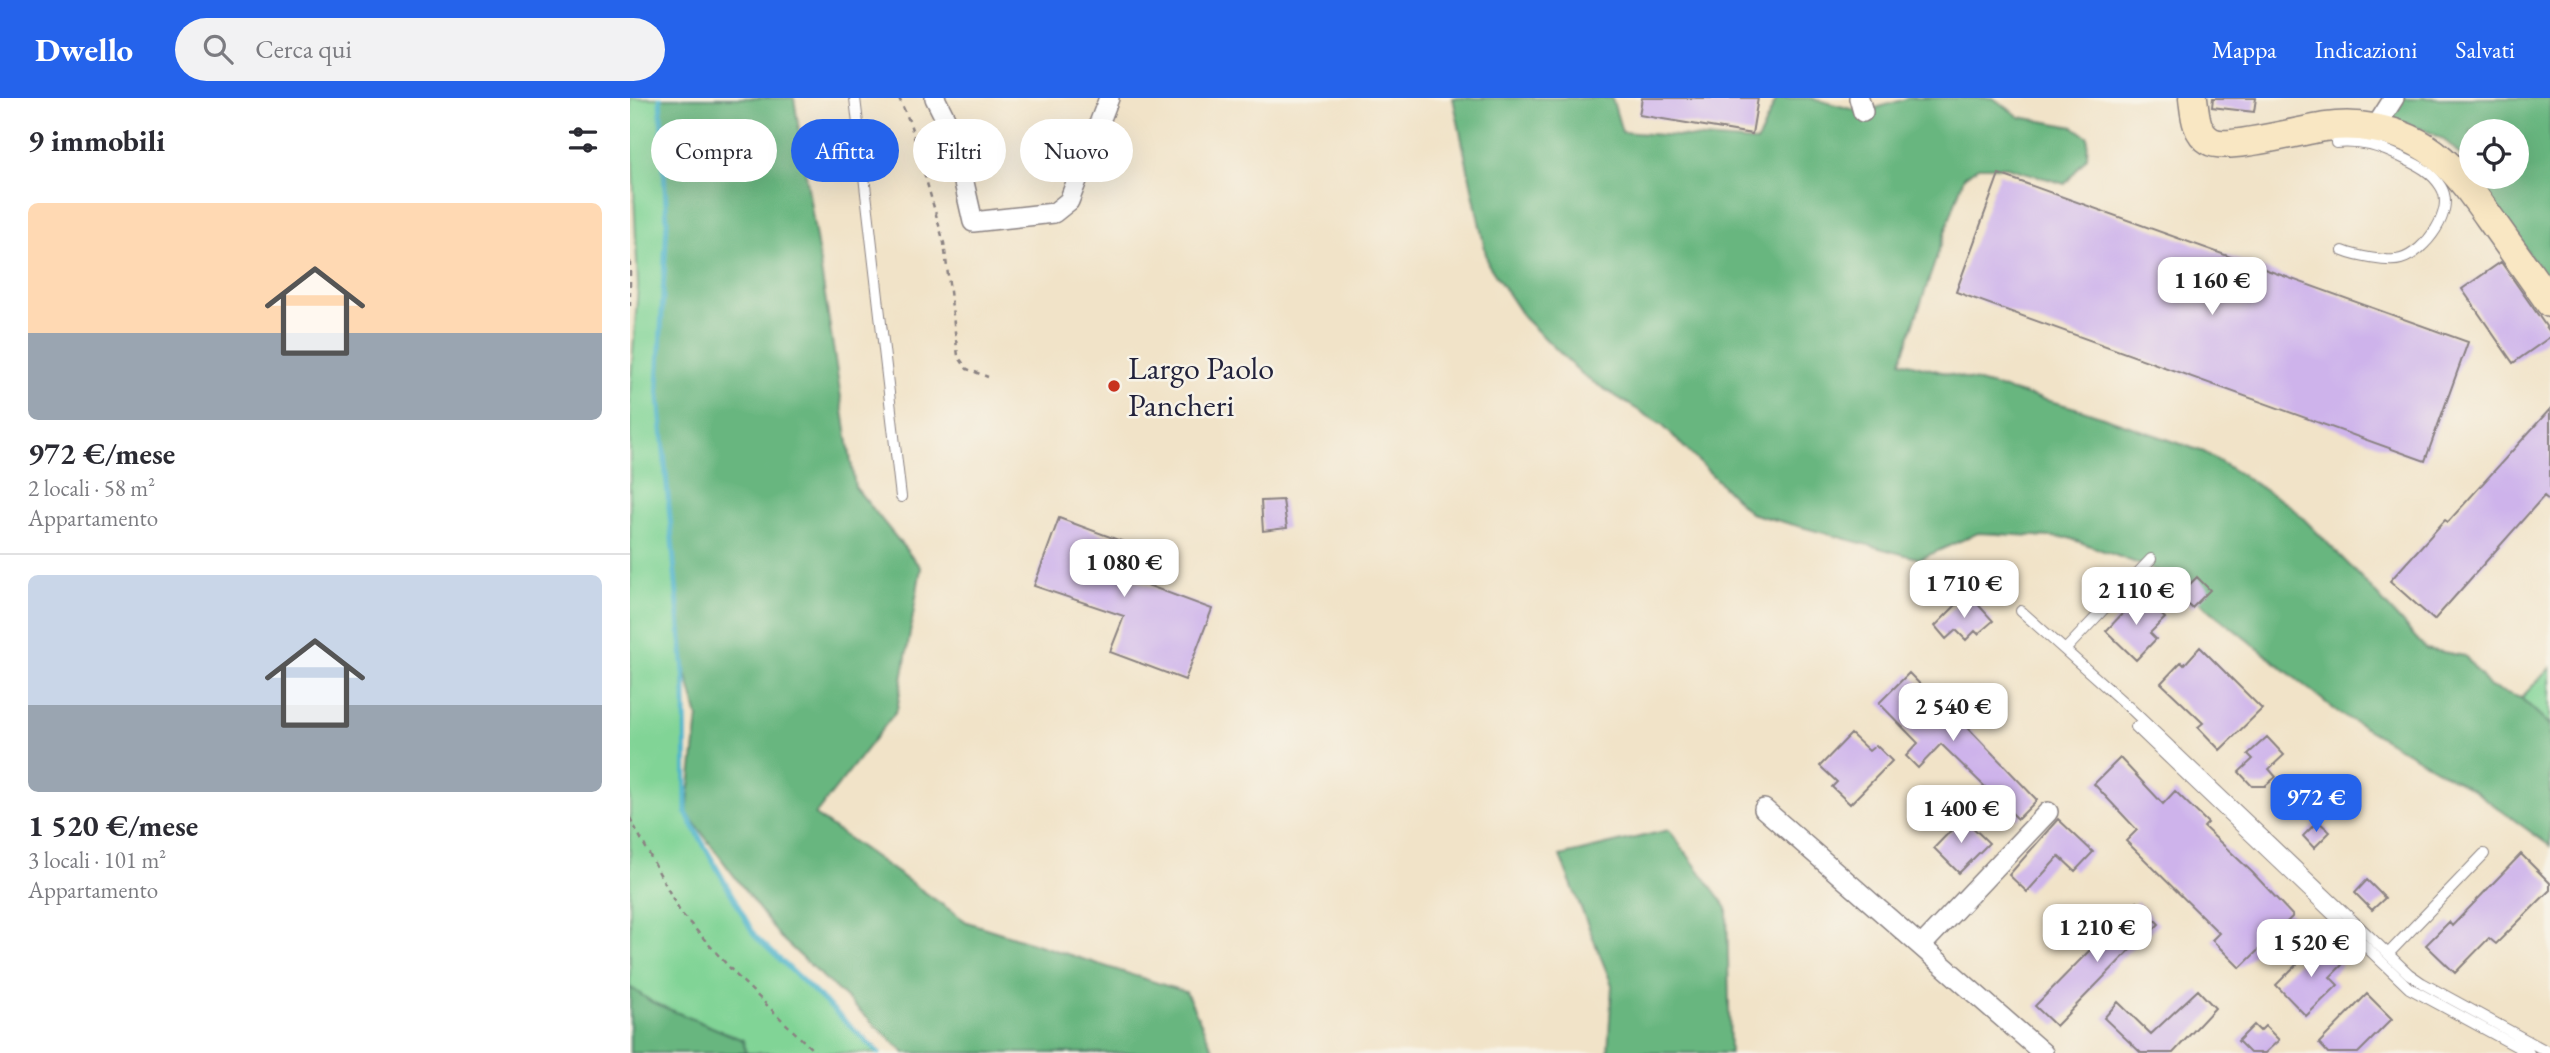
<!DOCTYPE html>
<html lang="it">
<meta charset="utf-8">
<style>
body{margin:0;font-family:"EB Garamond",serif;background:#f2f2f3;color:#2b2b33;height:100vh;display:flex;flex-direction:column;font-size:26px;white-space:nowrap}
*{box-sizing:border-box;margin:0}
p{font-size:23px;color:#7c7c81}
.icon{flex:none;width:38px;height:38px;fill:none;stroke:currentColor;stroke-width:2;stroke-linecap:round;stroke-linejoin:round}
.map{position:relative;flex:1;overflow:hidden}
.sheet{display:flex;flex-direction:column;background:#fff;width:630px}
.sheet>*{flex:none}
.hud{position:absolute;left:21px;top:21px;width:665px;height:63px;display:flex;gap:14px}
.buttons{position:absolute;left:1829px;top:21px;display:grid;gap:14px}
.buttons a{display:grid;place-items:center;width:70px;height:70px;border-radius:50%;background:#fff;box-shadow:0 7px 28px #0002;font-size:35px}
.price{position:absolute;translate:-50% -60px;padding:0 16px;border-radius:14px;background:#fff;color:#222;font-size:23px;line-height:46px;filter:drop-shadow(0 2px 4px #0008)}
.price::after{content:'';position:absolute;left:50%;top:42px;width:21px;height:16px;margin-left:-10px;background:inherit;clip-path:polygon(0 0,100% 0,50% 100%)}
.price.current{background:#2563eb;color:#fff}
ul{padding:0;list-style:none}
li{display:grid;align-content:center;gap:14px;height:371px;padding:0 28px}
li+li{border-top:2px solid #e1e1e2}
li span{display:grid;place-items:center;height:217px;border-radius:10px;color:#555}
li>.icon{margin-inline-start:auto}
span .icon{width:126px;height:126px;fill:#fffc;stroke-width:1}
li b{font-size:30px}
h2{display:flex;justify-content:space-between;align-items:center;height:84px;padding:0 28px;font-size:30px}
.tag{padding:0 24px;border-radius:32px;background:#fff;box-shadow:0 7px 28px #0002;font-size:24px;line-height:63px}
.tag.current{background:#2563eb;color:#fff}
header{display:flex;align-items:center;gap:42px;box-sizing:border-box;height:98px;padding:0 35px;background:#2563eb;color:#fff}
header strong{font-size:33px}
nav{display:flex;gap:38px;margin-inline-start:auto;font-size:24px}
.search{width:490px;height:63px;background:#f2f2f3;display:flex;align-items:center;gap:18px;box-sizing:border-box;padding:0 24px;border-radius:38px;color:#7c7c81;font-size:26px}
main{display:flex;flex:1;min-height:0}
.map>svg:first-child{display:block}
</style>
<header>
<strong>Dwello</strong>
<div class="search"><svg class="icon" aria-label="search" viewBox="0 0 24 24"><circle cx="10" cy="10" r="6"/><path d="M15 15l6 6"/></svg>Cerca qui</div>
<nav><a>Mappa</a><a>Indicazioni</a><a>Salvati</a></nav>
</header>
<main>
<section class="sheet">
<h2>9 immobili<svg class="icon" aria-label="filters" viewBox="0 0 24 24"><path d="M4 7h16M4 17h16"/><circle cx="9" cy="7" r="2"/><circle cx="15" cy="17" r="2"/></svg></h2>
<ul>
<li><span style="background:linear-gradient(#ffd9b3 60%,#9aa5b1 0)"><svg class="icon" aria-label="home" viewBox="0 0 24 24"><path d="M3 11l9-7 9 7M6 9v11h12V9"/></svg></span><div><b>972 €/mese</b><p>2 locali · 58 m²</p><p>Appartamento</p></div></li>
<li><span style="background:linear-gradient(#c9d6e8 60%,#9aa5b1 0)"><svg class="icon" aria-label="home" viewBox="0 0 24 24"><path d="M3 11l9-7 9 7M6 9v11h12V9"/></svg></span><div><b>1 520 €/mese</b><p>3 locali · 101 m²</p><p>Appartamento</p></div></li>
</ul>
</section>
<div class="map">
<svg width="1920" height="955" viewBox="0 0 1920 955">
<rect width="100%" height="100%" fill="#f7f3e8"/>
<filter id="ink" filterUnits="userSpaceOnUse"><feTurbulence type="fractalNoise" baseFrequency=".0143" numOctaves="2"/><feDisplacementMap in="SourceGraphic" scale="14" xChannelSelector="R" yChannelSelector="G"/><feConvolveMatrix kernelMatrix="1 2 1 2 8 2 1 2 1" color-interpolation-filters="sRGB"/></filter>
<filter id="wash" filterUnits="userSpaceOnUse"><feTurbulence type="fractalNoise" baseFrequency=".00686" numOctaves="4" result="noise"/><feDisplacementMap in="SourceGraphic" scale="28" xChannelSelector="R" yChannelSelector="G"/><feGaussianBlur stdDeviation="1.57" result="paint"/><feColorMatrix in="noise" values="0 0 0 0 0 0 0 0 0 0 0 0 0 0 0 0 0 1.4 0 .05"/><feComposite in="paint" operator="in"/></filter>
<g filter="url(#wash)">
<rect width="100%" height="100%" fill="#f1e3c8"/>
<path fill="#81d496" stroke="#527b68" stroke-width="2" d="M0 0H30L37 124 28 287 53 563 57 715 125 838 249 955H0V294L8 188Z
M1920 570V627L1891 600Z"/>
<path fill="#68b67f" stroke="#456c5d" stroke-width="2" d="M30 0H164L225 389 291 470 267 612 185 717 337 824 556 894 585 955H275L150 839 57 715 68 619 53 563 28 287 37 124Z
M823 0H982L992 34 1127 44 1147 0H1180L1233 14 1279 0H1363L1390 19 1444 29 1458 39 1457 59 1435 86 1377 69H1348L1334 79 1271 263 1453 312 1574 354 1662 409 1725 473 1796 551 1835 558 1860 589 1891 600 1920 627V748L1846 694 1709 615 1533 475 1439 440 1348 435 1290 461 1120 415 1032 327 955 279 894 220 858 166Z
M1771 0H1920V186L1845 79H1886V33H1841V72C1816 34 1799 34 1759 20Z
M1039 732 1097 810 1100 955H978L982 887 930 758Z
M0 889 22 904 113 942 116 955H0Z"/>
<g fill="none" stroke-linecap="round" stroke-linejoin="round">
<path stroke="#4db4cc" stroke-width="5" d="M30 0 37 124 28 287 55 585 56 715 125 838 249 955"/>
</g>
<g id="blocks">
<path fill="#ceb3eb" d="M1012 0H1128L1122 36 1009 17Z
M1583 0H1626L1624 14 1582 9Z
M1369 76 1838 244 1795 363 1326 194Z
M1871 164 1920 234V239L1883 265 1832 191Z
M1920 311V403L1914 398 1804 522 1760 483 1815 422 1818 424Z
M653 402 657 430 633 433 631 403Z
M429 420 502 447 490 477 582 511 555 582 480 554 494 518 404 488Z
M1567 479 1580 492 1562 510 1549 497Z
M1510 497 1535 520 1520 535 1526 541 1506 562 1476 533Z
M1333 500 1339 506 1344 502 1363 523 1348 536 1345 533 1336 542 1326 532 1316 541 1305 528Z
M1570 549 1632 611 1590 652 1568 629 1573 625 1531 585 1551 564 1554 567Z
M1279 575 1318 615 1321 612 1407 702 1388 721 1311 646 1288 670 1276 658 1288 645 1249 605Z
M1221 636 1239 653 1246 647 1262 663 1220 706 1202 689 1207 684 1190 668Z
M1637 639 1654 657 1639 671 1646 679 1635 688H1622L1609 674 1623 661 1618 656Z
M1490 660 1533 706 1545 693 1578 725 1574 729 1622 774 1663 818 1610 870 1582 842 1589 835 1496 743 1507 732 1464 686Z
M1333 720 1359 745 1329 775 1304 750Z
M1428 721 1463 754 1445 773 1429 758 1397 794 1379 777Z
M1688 723 1700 734 1684 750 1673 738Z
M1891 756 1920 785V792L1866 846 1859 840 1825 875 1796 847 1819 824 1822 828Z
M1737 782 1755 800 1742 812 1725 795Z
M1507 804 1529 826 1505 849 1504 848 1426 928 1405 908Z
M1689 844 1712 867 1700 879 1708 887 1676 918 1646 887Z
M1568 892 1585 910 1543 955H1511L1474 920 1488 904 1521 936Z
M1737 896 1762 921 1728 955H1698L1689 945Z
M1624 927 1630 933 1635 928 1649 942 1635 955H1620L1608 943Z"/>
</g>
</g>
<g filter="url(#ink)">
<use href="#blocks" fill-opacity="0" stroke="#8a8282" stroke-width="2"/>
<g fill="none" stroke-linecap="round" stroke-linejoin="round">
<g stroke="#8a8282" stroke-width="12">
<path id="lane" d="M225 0 271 399
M1705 30 1706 45C1733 43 1748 48 1773 60 1788 67 1802 74 1811 89 1826 113 1795 154 1771 161 1759 165 1725 158 1713 153
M1391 513 1502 612 1779 876 1792 885 1920 955
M1435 552 1521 461
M1506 629 1779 890 1899 955
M1758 856 1854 756"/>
</g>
<g stroke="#8a8282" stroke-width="22">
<path id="street" d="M305 0 323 36 343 124 424 115 439 103 479 0
M1229 0 1233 14
M1745 30 1764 0
M1134 711 1413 955
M1292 847 1418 714"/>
</g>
<g stroke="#8a8282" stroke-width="31">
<path id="secondary" d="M1563 0C1565 15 1565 34 1580 43 1595 53 1673 32 1695 29 1710 27 1728 27 1743 30 1806 40 1830 78 1864 126 1883 153 1902 179 1920 205"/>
</g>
<path stroke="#8a8282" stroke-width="2.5" stroke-dasharray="5 5" stroke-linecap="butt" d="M269 0 280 25 314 145 328 258 337 271 358 279
M0 163V212
M0 720 50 814 107 878 186 955"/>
<use href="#lane" stroke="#fff" stroke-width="10"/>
<use href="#street" stroke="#fff" stroke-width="19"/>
<use href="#secondary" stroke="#f9e7c3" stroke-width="28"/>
</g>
</g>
<circle fill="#c8321e" stroke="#f7f3e8" stroke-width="2.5" cx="484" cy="288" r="7"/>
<g text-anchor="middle" stroke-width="5" stroke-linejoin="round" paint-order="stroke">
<g font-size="32" fill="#22223b" stroke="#f7f3e8" text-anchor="start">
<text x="498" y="281">Largo Paolo<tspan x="498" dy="37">Pancheri</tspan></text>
</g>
</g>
</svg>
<div class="buttons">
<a><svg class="icon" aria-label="locate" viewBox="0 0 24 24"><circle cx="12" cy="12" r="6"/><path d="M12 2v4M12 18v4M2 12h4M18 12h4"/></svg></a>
</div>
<b class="price" style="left:1582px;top:219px">1 160 €</b>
<b class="price" style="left:494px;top:501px">1 080 €</b>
<b class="price" style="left:1334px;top:522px">1 710 €</b>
<b class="price" style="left:1506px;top:529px">2 110 €</b>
<b class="price" style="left:1323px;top:645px">2 540 €</b>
<b class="price current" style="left:1686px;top:736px">972 €</b>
<b class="price" style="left:1331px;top:747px">1 400 €</b>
<b class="price" style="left:1467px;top:866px">1 210 €</b>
<b class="price" style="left:1681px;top:881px">1 520 €</b>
<div class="hud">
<a class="tag">Compra</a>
<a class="tag current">Affitta</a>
<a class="tag">Filtri</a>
<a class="tag">Nuovo</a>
</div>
</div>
</main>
